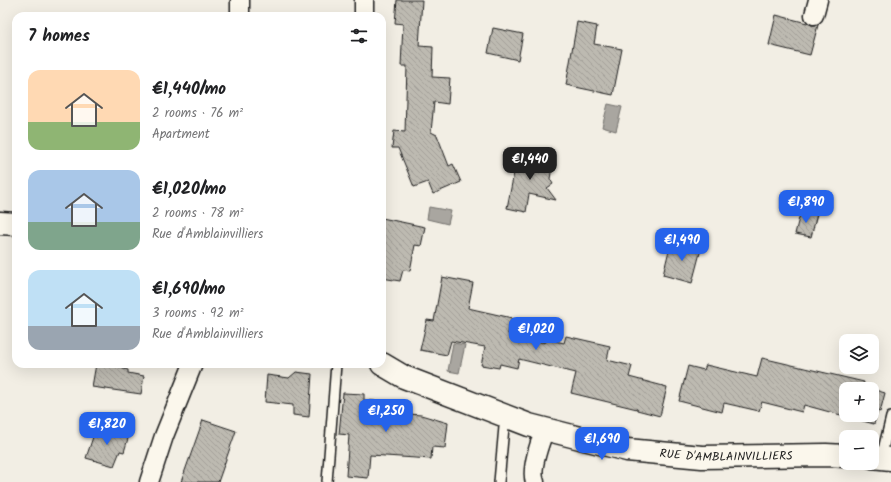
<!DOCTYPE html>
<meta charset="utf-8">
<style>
body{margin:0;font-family:Kalam,sans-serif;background:#f2f2f2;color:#202124;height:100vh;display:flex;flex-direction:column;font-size:15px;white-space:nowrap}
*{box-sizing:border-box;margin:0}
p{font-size:13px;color:#757577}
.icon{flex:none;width:22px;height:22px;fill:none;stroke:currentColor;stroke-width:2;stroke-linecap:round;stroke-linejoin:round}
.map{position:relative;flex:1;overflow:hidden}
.sheet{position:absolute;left:12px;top:12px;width:374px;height:356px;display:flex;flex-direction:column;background:#fff;border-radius:12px;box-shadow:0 4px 16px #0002}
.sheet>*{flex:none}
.controls{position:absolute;left:839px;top:334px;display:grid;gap:8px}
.controls a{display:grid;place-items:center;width:40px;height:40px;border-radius:8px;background:#fff;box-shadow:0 4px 16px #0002;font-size:20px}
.price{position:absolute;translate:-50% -34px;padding:0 9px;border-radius:8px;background:#2563eb;color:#fff;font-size:13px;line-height:26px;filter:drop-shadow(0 1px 2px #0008)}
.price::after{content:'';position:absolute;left:50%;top:24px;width:12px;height:9px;margin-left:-6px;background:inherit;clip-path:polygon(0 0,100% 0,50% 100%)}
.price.current{background:#222;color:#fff}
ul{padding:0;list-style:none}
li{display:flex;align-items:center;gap:12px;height:100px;padding:0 16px}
li span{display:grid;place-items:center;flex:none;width:112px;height:80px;border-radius:12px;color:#555}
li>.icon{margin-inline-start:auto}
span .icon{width:48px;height:48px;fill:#fffc;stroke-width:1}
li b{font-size:17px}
h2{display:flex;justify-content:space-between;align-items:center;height:48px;padding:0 16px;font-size:17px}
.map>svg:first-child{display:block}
</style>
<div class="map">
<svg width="891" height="482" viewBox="0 0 891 482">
<defs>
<pattern id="building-back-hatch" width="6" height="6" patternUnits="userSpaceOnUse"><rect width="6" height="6" fill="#bdbab1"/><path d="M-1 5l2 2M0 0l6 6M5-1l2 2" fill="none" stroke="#a29f98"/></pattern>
</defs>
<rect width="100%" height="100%" fill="#f2eee4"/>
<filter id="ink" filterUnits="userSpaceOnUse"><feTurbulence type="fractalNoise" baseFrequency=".025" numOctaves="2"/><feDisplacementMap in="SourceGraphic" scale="8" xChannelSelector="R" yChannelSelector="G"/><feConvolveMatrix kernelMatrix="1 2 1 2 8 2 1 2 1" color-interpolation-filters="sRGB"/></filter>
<g filter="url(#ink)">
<path fill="#a9a6a0" stroke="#716f6b" d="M608 104 622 107 616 131 602 127Z
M429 207 451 211 448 224 427 219Z
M453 343 465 345 459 373 448 371Z"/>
<path fill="url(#building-back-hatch)" stroke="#1c1c1c" d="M397 0H422L419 46 433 47 432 77 450 78 448 104 434 102 431 132 437 135 449 166 453 164 461 182 433 194 428 182 414 187 398 148H392L394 131 405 132 407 66H401L403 24 395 23Z
M776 15 807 23 812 25H818L810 55 769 45Z
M577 22 597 26 594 44 622 49 613 95 566 85Z
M493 28 523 34 518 60 488 53Z
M518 153 553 160 550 179 553 184 547 188 556 200 529 194 526 212 507 208Z
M801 210 817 214 811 237 795 234Z
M382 218 425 227 421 246 415 245 410 271 403 270 400 281 382 278Z
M671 242 701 249 692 283 663 275Z
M442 277 473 283 468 308 512 318 508 334 545 343 546 339 564 343 566 336 610 346 607 360 632 366 629 377 667 387 660 416 637 410V409L571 393 576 373 519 359 517 368 500 364 499 368 481 365 485 347 451 341 447 355 420 350 427 320 434 321Z
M762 358 864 382 863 386 872 389H846V415H872V389L885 393 880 412 878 411 874 424 804 405 802 412 762 402 759 411 724 403 722 412 679 401 688 366 704 370 706 365 757 377Z
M96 364H120V368L128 370V373L144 376 141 394 92 387Z
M296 372 312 374 309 417 293 415V405L265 402 267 375 289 378Z
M343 393 364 394V400L387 402 386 412 421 415 448 423 445 448 432 447 431 459 370 455 368 478 346 476 349 435 339 434Z
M203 420 236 431 218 482H181Z
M97 425 129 435 124 452 120 451 114 466 86 458Z"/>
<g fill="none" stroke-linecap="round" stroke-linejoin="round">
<g stroke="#1c1c1c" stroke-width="12">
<path id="lane" d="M881 458 891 417
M327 482 336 364
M499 482 505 416"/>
</g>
<g stroke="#1c1c1c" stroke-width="21">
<path id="street" d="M240 0V16
M814 15 818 0
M364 16V0
M149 482 164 436 193 364
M535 482C530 470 540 442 545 429"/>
</g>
<g stroke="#1c1c1c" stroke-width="25">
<g id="secondary">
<path d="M0 223 16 224"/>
<path id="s1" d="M382 364 404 377 529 425 627 450 702 457 826 455 846 456"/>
<path d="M872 457 891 459"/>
</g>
</g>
<use href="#lane" stroke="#fbf7ec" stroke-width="9"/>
<use href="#street" stroke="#fbf7ec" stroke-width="18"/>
<use href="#secondary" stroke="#fbf7ec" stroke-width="22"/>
</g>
</g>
<g text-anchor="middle" stroke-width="3" stroke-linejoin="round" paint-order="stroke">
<g font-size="12" fill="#1c1c1c" stroke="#fbf7ec">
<text dy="4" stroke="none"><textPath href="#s1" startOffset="360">RUE D'AMBLAINVILLIERS</textPath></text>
</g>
</g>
</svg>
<div class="controls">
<a><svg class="icon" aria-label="layers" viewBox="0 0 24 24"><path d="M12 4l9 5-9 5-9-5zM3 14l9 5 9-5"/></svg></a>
<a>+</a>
<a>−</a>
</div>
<b class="price current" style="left:530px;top:181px">€1,440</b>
<b class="price" style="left:806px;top:224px">€1,890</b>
<b class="price" style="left:682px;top:262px">€1,490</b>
<b class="price" style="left:536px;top:351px">€1,020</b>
<b class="price" style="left:386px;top:433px">€1,250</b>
<b class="price" style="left:107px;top:446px">€1,820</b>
<b class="price" style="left:602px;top:461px">€1,690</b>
<section class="sheet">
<h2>7 homes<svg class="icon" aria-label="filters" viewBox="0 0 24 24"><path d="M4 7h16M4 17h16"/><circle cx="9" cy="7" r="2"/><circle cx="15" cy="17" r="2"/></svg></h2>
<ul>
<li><span style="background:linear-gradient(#ffd9b3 65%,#8fb573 0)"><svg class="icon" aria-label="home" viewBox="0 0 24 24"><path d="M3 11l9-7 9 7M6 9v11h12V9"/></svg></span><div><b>€1,440/mo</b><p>2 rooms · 76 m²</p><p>Apartment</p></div></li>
<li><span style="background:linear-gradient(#a9c7e8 65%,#7fa58c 0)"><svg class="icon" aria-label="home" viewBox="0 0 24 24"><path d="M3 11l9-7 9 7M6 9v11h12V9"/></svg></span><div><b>€1,020/mo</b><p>2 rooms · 78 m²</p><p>Rue d'Amblainvilliers</p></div></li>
<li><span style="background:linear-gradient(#bfe0f5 70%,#9aa5b1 0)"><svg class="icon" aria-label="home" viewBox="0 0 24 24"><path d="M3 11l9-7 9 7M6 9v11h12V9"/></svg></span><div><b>€1,690/mo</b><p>3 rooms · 92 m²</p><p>Rue d'Amblainvilliers</p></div></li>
</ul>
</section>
</div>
